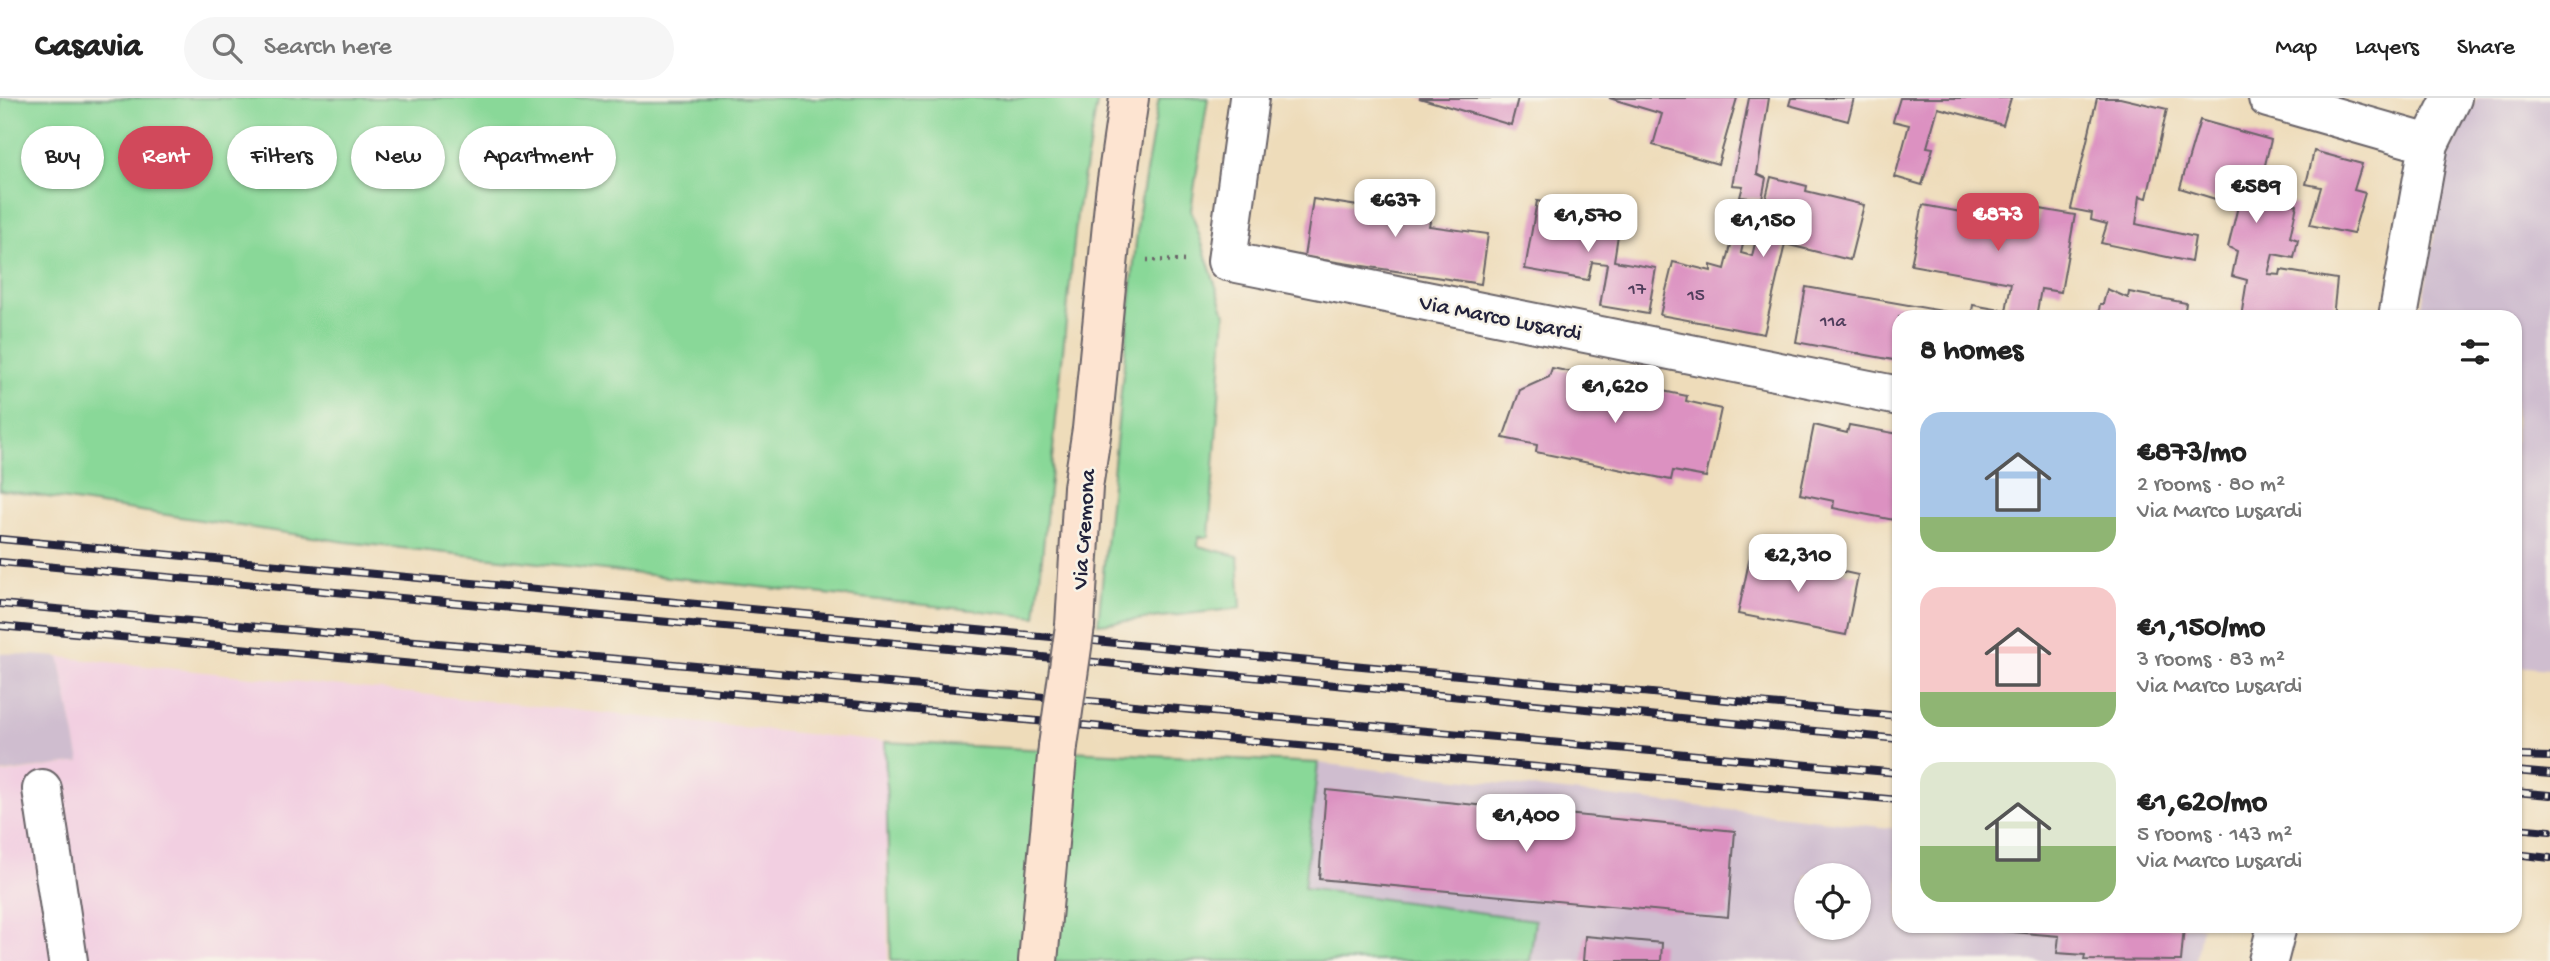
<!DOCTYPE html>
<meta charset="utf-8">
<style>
body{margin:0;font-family:"Gochi Hand",sans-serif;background:#f6f6f6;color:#222;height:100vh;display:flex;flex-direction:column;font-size:26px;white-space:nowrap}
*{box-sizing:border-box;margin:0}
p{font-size:23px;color:#767676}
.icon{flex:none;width:38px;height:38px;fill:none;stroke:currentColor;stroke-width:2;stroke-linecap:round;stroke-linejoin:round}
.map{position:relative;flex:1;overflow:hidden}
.drawer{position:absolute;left:1892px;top:212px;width:630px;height:623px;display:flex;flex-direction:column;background:#fff;border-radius:21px;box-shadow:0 2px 5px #0004}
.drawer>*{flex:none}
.top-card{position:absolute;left:21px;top:28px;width:665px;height:63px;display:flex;gap:14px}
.controls{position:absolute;left:1794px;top:765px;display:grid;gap:14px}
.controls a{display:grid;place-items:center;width:77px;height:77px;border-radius:50%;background:#fff;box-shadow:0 2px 5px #0004;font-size:35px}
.price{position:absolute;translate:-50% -60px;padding:0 16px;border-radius:14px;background:#fff;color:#222;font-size:23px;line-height:46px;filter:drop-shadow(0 2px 4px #0008)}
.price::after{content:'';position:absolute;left:50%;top:42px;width:21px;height:16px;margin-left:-10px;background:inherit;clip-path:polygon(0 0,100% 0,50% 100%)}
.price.active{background:#d1495b;color:#fff}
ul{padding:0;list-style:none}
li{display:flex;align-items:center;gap:21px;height:175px;padding:0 28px}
li span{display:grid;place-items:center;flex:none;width:196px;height:140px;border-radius:21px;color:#555}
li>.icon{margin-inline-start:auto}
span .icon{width:84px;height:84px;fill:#fffc;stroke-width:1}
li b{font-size:30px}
h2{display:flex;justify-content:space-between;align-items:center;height:84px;padding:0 28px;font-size:30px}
.tag{padding:0 24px;border-radius:32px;background:#fff;box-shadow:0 2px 5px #0004;font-size:24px;line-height:63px}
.tag.active{background:#d1495b;color:#fff}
header{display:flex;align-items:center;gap:42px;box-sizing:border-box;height:98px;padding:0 35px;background:#fff;border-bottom:2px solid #e0e0e0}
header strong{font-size:33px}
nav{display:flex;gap:38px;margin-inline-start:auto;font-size:24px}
.search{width:490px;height:63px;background:#f6f6f6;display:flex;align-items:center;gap:18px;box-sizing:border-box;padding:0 24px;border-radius:38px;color:#767676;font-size:26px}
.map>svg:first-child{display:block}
</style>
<header>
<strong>Casavia</strong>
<div class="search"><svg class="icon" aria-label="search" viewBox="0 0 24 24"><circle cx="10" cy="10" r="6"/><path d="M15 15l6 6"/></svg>Search here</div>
<nav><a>Map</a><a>Layers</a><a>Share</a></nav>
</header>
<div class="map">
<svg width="2550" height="863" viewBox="0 0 2550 863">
<rect width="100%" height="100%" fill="#f7f3e8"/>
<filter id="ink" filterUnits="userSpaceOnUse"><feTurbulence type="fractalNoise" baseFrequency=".0143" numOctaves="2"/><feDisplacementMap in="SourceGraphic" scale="14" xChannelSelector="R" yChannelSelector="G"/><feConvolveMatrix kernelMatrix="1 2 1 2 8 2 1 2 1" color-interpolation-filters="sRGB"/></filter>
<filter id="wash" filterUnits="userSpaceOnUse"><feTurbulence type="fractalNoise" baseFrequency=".00686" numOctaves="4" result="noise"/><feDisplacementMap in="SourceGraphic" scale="28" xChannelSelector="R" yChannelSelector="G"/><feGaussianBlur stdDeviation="1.57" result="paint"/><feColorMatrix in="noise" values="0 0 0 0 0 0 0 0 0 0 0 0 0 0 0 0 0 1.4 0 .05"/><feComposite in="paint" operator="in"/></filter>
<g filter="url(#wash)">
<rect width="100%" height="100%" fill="#eedcba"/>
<path fill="#f2cfe1" d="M59 559 885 644 888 863H0V676L80 664Z"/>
<path fill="#cfbdcf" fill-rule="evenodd" d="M2477 0H2550V571L2515 568V219H2420L2448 58Z
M0 555 59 559 80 664 0 675Z
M1318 665 1899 731V828H2202L2196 863H1185L1303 790ZM1806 777H1858V830H1806Z"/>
<path fill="#89d898" stroke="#567d6a" stroke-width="2" d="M0 0H1098L1077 115 1036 519 346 444 0 392Z
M1159 0H1208L1191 112 1225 216 1209 439H1199L1198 448 1238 458 1241 510 1098 526 1139 114Z
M885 644 1318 665 1304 790 1535 822 1530 863H891Z"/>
<g id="blocks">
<path fill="#dc91c1" d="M1419 0H1518L1511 27Z
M1609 0H1737L1718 66 1653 47 1662 16Z
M1749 0H1769L1757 76 1766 80 1762 101 1740 99 1743 88 1732 87Z
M1791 0H1854L1848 23 1789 7Z
M1900 0H2011L2003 27 1938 10 1927 49 1933 50 1922 87 1895 79 1909 27 1893 23Z
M2097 0H2120L2167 11 2147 100 2140 98 2136 126 2195 139 2191 164 2101 145 2107 126 2091 122 2092 115 2071 111Z
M2200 22 2271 42 2258 96 2297 107 2290 139 2298 142 2294 160 2273 156 2268 176 2280 177 2281 172 2337 181 2333 219H2241L2247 182 2232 178 2237 153 2228 149 2242 92 2233 90 2228 105 2180 90Z
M2314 53 2362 66 2354 92 2365 95 2353 136 2310 127 2321 89 2306 86Z
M1771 79 1807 88 1806 93 1864 107 1850 162 1785 146 1764 236 1660 217 1673 164 1711 173V167L1725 171 1732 143 1743 146 1741 155 1752 158Z
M1400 87 1429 91 1425 118 1431 119 1429 128 1488 136 1481 186 1304 159 1313 101 1396 114Z
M1537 103 1601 115V108L1610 109 1608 122 1620 124 1614 163 1656 170 1648 216 1600 208 1607 166 1592 164 1588 182 1525 171Z
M1923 107 2037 128 2040 111 2075 117 2061 194 2041 191 2036 219H1971L1973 207 2006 213 2011 185 1911 167Z
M1806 189 1954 215 1953 219H1899V263L1796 244Z
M2107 191 2128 200 2129 194 2186 205 2184 219H2098L2100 206H2103Z
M1552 270 1687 298 1686 303 1721 311 1706 379 1673 373 1671 382 1536 354 1537 347 1503 340 1520 292 1549 279Z
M1814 327 1847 335 1849 327 1899 336V423L1833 410 1834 403 1800 396Z
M1751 454 1858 477 1846 537 1738 516Z
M1326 692 1735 733 1728 819 1319 781Z
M1968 828H2184L2181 863 2084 862 2085 857 2057 855 2059 838 1968 830Z
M1585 838 1662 845 1661 863H1583Z"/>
</g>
</g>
<g filter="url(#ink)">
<use href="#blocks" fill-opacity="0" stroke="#696367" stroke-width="2"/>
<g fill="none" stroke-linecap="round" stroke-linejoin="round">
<g stroke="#696367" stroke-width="42">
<path id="minor" d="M1249 0 1227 163 1899 298
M2268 0 2429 46
M2398 219 2429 46 2452 0
M42 691 68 863
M2268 863 2277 828"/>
</g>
<g stroke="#696367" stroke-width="42">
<path id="secondary" d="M1075 528 1083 389 1092 331 1115 96 1129 0
M1038 863 1058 648"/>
</g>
<path stroke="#696367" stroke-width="4.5" stroke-dasharray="2 5" stroke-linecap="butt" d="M1147 162 1188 163"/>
<use href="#minor" stroke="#fff" stroke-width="38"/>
<use href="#secondary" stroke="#fde4d1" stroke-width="38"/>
<g stroke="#22223b" stroke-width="8">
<path id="rail" d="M0 441 1899 618
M0 464 802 536 1899 641
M0 506 1899 675
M0 528 1899 702
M2515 658 2550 659
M2515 673 2550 676
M2515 694 2550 697
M2515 730 2550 733
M2515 756 2550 760"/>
</g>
<use href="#rail" stroke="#f7f3e8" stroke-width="5" stroke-dasharray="16" stroke-linecap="butt"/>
<g stroke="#696367" stroke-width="42" stroke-linecap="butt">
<path id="secondary-bridge" d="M1058 648 1075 528"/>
</g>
<use href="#secondary-bridge" stroke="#fde4d1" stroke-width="38"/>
</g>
</g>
<g text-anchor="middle" stroke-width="5" stroke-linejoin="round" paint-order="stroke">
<g font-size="19" fill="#503e5c">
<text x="1637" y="196">17</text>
<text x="1696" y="202">15</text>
<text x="1833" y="228">11a</text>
</g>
<g font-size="23" fill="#22223b" stroke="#f7f3e8">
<text transform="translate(1501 218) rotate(11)" y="8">Via Marco Lusardi</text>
<text transform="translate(1082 431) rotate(-86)" y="8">Via Cremona</text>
</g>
</g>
</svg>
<div class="controls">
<a><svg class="icon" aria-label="locate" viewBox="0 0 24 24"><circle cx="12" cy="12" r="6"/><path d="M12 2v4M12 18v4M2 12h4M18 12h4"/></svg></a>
</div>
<b class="price" style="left:2256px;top:127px">€589</b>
<b class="price" style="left:1395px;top:141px">€637</b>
<b class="price active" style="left:1998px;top:155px">€873</b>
<b class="price" style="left:1588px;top:156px">€1,570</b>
<b class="price" style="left:1763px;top:161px">€1,150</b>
<b class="price" style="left:1615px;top:327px">€1,620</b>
<b class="price" style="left:1798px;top:496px">€2,310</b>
<b class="price" style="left:1526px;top:756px">€1,400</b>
<div class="top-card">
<a class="tag">Buy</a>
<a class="tag active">Rent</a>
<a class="tag">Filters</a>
<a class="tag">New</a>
<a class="tag">Apartment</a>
</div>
<section class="drawer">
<h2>8 homes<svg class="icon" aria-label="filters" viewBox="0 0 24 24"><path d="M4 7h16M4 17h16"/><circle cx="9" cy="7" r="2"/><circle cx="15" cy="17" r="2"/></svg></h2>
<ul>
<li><span style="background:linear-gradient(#a9c7e8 75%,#8fb573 0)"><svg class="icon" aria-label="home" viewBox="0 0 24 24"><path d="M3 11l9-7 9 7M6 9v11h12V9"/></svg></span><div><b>€873/mo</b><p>2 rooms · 80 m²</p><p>Via Marco Lusardi</p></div></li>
<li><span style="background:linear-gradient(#f6c9c9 75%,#8fb573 0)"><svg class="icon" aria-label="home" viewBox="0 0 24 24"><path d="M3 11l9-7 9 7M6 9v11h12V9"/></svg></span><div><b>€1,150/mo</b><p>3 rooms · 83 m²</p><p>Via Marco Lusardi</p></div></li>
<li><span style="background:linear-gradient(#dfe7d0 60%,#8fb573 0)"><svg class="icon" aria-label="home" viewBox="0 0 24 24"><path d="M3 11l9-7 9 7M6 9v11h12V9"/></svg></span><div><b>€1,620/mo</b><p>5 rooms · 143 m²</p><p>Via Marco Lusardi</p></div></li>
</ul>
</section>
</div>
